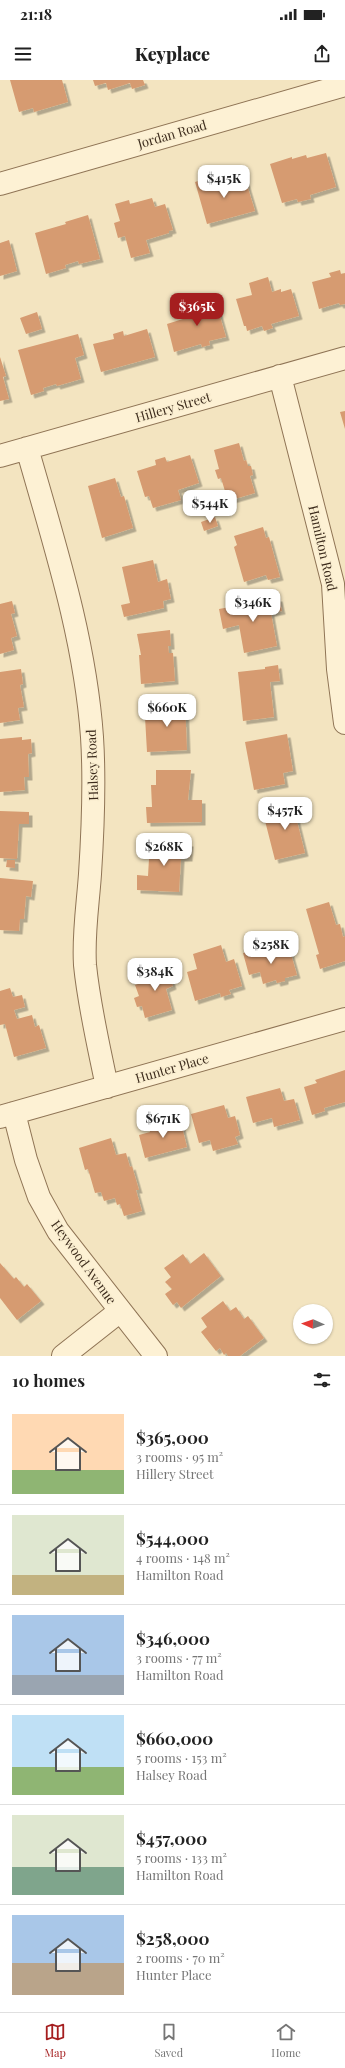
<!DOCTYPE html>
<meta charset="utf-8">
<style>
body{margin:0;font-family:"Playfair Display",serif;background:#f6f6f6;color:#222;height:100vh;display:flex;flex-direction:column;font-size:15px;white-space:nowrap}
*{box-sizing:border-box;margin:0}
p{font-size:13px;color:#767676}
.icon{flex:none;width:22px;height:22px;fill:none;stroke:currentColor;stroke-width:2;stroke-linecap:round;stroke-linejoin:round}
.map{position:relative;height:1276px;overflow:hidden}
.sheet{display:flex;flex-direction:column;background:#fff;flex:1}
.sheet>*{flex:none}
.needle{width:26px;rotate:272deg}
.fabs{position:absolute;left:293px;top:1224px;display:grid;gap:8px}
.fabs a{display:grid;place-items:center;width:40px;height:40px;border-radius:50%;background:#fff;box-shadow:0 1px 3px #0004;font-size:20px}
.price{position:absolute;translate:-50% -34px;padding:0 9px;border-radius:8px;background:#fff;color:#222;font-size:13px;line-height:26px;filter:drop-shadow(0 1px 2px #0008)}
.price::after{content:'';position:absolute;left:50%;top:24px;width:12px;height:9px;margin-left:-6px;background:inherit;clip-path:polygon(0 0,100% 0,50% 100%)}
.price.on{background:#a51e1f;color:#fff}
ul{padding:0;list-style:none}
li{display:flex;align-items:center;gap:12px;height:100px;padding:0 12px}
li+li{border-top:1px solid #e0e0e0}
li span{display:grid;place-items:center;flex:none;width:112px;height:80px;border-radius:0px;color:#555}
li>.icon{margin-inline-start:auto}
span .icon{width:48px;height:48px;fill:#fffc;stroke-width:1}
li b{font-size:17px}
h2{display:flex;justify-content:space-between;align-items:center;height:48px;padding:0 12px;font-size:17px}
.status{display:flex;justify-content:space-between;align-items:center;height:28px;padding:0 20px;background:#fff;direction:ltr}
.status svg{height:11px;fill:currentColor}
header{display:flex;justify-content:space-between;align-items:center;height:52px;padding:0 12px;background:#fff;font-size:18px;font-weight:800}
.tabs{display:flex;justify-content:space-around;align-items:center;height:56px;border-top:1px solid #e0e0e0;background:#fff;font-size:11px;color:#767676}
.tabs a{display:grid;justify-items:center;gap:2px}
.tabs .on{color:#a51e1f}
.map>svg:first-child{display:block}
</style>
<div class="status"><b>21:18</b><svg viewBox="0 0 49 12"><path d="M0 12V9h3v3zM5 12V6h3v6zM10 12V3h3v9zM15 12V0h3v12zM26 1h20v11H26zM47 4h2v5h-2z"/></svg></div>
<header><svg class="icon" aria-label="menu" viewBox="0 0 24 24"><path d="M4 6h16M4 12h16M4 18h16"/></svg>Keyplace<svg class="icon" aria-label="share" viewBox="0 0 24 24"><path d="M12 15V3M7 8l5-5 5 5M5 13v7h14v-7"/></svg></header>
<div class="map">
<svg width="345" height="1276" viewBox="0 0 345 1276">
<defs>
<filter id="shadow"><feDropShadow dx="3.5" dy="3.5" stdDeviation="0" flood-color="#0004"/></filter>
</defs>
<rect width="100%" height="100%" fill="#f3e4c0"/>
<path fill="#d69b71" filter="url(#shadow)" d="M10 0H62L68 22 34 32 33 28 19 32Z
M93 0H143L145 5 132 9 130 3 108 10 106 3 95 6Z
M326 73 336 107 310 115 311 119 298 122 297 119 282 123 270 84 292 77V79L306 75 307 78Z
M231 96 233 101 245 98 255 131 207 144 195 102 208 98 209 102Z
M152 118 155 127 165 124 173 150 169 151V153L146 160 150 173 131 178 125 156 118 158 114 143 120 141 115 124 129 120 130 124Z
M88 135 100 179 79 184 78 181 65 185 66 188 46 194 35 153 66 144 65 142Z
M9 160 17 191 0 196V163Z
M340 190 341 194 345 193V224L340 225 339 223 319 229 312 202 331 197 329 193Z
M268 197 272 212 281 209V212L291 209 299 236 271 244 273 248 264 251 262 246 247 251 246 246H244L236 219 252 215 249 203Z
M215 219 226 257 209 261 210 265 202 267 201 264 174 272 167 244 186 238 183 228Z
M37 232 42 249 26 254 20 238Z
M147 249 155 277 101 292 93 264 114 259 113 254 123 251 124 256Z
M78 254 84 275 75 278 81 299 57 306 56 304 43 308 44 311 31 315 18 270Z
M0 277 6 296 3 297 9 319 0 321Z
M345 331V349L340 332Z
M239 363 244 381 246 380 248 386H251L253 395 250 396 255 413 228 421 221 398 218 399 215 390 219 389 214 370Z
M190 375 199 403 178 410 181 420 153 428 149 416 145 417 137 391 156 385 155 380 165 377 167 382Z
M115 398 121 417 124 416 133 448 102 458 88 406Z
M215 437 218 446 204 451 201 442Z
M263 447 266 458 269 457 280 497 268 500 266 495 244 502 234 467 237 465 234 456Z
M153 480 158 502 167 499 171 519 163 521 164 528 124 537 121 525 130 523 122 487Z
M279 518 282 531 271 533 277 566 244 573 239 545 223 549 219 529Z
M12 521 15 533 11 534 17 556 11 558 14 570 0 574V524Z
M170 550 171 566H168L169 573H173L175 601 141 604 139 575H141L137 554Z
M278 585 280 601 270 602 274 637 243 641 238 592 265 589V587Z
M21 589 23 604 20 605 24 627 18 628 20 640 0 643V592Z
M185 623 187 670 147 672 145 637 154 636V624Z
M287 654 293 691 283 693 285 704 254 710 245 662Z
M22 657V660L31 659 32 673 28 674 29 697H24L25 710 0 712V659Z
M156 690H191L188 720H202V742L147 743 146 727H152L151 705H156Z
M305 722 307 734 296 737 305 773 275 780 263 733Z
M0 731 29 732V744H19L17 779 0 778Z
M150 761 190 763 189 778H181L179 812 137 810V795L148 796Z
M7 780H15V788L6 787Z
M0 798 33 801 31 817 26 816 24 839H20L19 851 0 850Z
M329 822 336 845 340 844 343 857 345 856V881L320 889 316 875 319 874 306 829Z
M221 865 226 882 234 879 242 906 229 910 231 914 221 917 220 913 195 921 187 892 197 889 193 874Z
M265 867 267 875 289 867 297 895 285 898V901L277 903 276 900 263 904 260 892 249 895 243 873Z
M166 884 173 906 166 909 172 930 145 938 142 926 137 927 134 918 139 916 135 905 147 901 144 891Z
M10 908 13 917 22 915 25 927 14 930 17 939 32 935 35 947 39 945 46 968 14 977 5 944 0 945V911Z
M345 990V1022L324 1028 325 1031 312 1035 304 1007 317 1003 315 1000Z
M280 1008 284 1021 294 1019 300 1040 274 1047 272 1038 253 1043 246 1017Z
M224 1025 228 1038 235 1036 240 1055 235 1057 238 1064 213 1071 210 1060 199 1063 191 1034Z
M180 1039 187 1067 145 1078 139 1055 150 1052 149 1047Z
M111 1058 116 1075 126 1073 130 1087 132 1086 139 1110H136L142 1131 124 1136 120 1124 117 1125 115 1118 104 1121 101 1112 95 1113 88 1089 85 1090 79 1068Z
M204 1173 221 1196 181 1228 177 1222 173 1225 165 1214 172 1209 165 1202 171 1197 164 1188 183 1174 190 1184Z
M0 1183 14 1199 16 1197 24 1207 27 1204 41 1221 17 1240 0 1218Z
M223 1221 230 1231 236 1227 244 1239 248 1236 264 1258 240 1276H228L226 1273 224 1275 220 1268 216 1271 201 1252 207 1247 201 1238Z"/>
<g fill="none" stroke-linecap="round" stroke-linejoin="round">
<g stroke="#8f7455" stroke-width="24">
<path id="minor" d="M0 104 345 5
M280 296 333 504 338 589 345 643
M27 368C54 463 85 558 92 657 95 703 93 748 90 794 88 824 83 854 85 885 89 926 99 967 107 1007
M0 376 345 278
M14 1033 26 1080 39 1117 58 1151 156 1276
M0 1037 345 939
M63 1276 120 1231"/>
</g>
<use href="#minor" stroke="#fdf1d4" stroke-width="22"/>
</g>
<g text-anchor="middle" stroke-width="3" stroke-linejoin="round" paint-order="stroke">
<g font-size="13" fill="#3c2b1c" stroke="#faeed0">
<text transform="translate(172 54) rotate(-16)" y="5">Jordan Road</text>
<text transform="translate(173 327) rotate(-16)" y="5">Hillery Street</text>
<text transform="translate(323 468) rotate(77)" y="5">Hamilton Road</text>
<text transform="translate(92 685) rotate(-92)" y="5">Halsey Road</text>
<text transform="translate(172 988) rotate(-16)" y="5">Hunter Place</text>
<text transform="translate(84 1182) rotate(54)" y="5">Heywood Avenue</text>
</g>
</g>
</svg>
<div class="fabs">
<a><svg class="needle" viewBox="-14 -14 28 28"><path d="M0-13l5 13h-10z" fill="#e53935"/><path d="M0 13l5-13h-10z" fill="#767676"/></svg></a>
</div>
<b class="price" style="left:224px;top:119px">$415K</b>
<b class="price on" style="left:197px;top:247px">$365K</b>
<b class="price" style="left:210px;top:444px">$544K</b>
<b class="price" style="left:253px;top:543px">$346K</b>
<b class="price" style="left:167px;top:648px">$660K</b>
<b class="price" style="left:285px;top:751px">$457K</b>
<b class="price" style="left:164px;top:787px">$268K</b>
<b class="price" style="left:271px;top:885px">$258K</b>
<b class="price" style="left:155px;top:912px">$384K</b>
<b class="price" style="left:163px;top:1059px">$671K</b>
</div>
<section class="sheet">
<h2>10 homes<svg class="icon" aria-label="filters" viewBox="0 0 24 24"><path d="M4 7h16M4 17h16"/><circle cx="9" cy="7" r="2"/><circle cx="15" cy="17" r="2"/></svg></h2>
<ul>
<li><span style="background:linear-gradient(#ffd9b3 70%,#8fb573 0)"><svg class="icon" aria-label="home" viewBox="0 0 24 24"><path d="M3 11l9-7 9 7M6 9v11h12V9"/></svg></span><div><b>$365,000</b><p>3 rooms · 95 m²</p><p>Hillery Street</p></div></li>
<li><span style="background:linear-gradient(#dfe7d0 75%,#c2b280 0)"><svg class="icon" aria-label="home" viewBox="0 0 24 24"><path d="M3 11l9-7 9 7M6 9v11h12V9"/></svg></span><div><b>$544,000</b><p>4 rooms · 148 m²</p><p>Hamilton Road</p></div></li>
<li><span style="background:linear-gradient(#a9c7e8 75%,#9aa5b1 0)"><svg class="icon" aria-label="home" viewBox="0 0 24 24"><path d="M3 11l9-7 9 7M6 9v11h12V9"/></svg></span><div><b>$346,000</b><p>3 rooms · 77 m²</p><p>Hamilton Road</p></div></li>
<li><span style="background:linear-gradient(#bfe0f5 65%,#8fb573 0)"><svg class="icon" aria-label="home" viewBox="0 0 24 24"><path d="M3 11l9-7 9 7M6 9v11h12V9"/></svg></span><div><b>$660,000</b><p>5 rooms · 153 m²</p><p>Halsey Road</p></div></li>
<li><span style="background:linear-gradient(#dfe7d0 65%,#7fa58c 0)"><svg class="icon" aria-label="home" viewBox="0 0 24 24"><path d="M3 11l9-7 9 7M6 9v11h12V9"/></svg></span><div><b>$457,000</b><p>5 rooms · 133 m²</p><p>Hamilton Road</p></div></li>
<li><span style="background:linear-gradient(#a9c7e8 60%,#b9a48a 0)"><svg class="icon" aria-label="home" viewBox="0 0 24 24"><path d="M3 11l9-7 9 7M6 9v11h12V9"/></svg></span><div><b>$258,000</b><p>2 rooms · 70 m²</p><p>Hunter Place</p></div></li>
</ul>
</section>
<nav class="tabs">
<a class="on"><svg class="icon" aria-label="map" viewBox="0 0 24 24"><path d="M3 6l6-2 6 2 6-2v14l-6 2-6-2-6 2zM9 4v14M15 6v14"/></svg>Map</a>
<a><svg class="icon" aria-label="saved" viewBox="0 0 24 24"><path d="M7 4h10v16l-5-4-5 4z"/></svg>Saved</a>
<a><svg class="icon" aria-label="home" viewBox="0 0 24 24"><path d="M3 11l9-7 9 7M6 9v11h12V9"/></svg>Home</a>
</nav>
